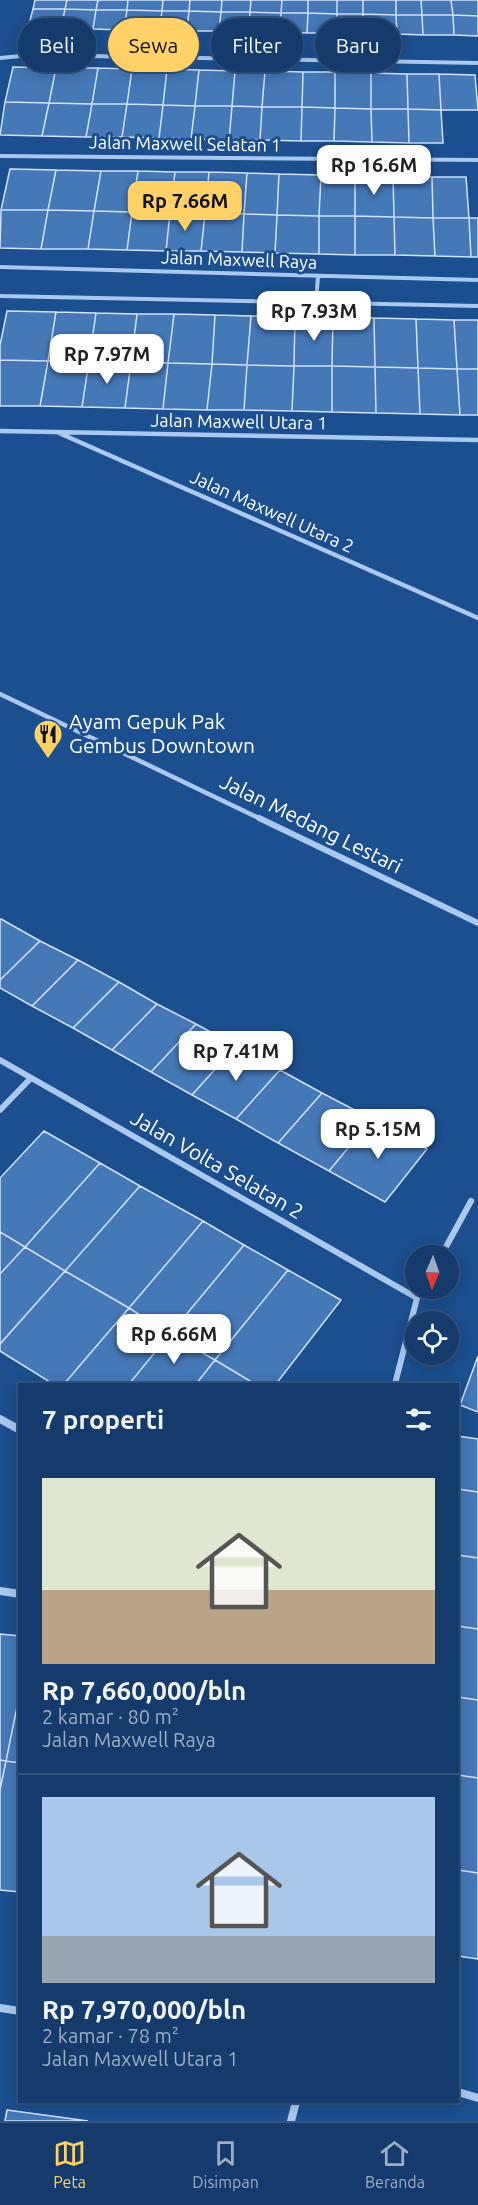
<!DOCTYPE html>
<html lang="id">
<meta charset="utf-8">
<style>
body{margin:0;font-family:Ubuntu,sans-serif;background:#214673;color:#f1f3f6;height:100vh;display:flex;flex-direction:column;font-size:22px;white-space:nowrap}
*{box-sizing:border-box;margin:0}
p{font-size:20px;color:#9dadc1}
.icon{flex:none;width:33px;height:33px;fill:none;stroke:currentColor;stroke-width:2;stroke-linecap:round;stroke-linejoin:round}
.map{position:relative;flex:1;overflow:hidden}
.side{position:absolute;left:18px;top:1383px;width:441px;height:720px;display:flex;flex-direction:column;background:#143b6b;border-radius:0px;box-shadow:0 3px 15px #0003,0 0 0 2px #33557e}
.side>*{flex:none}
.top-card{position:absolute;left:18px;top:18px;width:442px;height:54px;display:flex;gap:12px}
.needle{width:39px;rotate:182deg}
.buttons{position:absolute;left:405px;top:1245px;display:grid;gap:12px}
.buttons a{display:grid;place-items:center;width:54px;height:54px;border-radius:50%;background:#143b6b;box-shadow:0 3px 15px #0003,0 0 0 2px #33557e;font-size:30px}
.price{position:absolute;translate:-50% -51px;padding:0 14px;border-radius:12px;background:#fff;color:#222;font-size:20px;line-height:39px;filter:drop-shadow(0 2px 3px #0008)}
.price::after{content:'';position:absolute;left:50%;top:36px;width:18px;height:14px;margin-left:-9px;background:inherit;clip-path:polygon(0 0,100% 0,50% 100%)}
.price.on{background:#ffd166;color:#111}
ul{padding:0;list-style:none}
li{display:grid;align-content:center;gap:12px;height:318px;padding:0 24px}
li+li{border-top:2px solid #33557e}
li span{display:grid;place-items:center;height:186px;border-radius:0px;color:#555}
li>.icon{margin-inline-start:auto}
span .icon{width:108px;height:108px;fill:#fffc;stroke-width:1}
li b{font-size:26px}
h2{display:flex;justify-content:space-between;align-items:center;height:72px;padding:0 24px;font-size:26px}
.chip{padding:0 21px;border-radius:27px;background:#143b6b;box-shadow:0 3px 15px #0003,0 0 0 2px #33557e;font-size:21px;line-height:54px}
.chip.on{background:#ffd166;color:#111}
.dock{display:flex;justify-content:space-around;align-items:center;height:84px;border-top:2px solid #33557e;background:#143b6b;font-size:16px;color:#9dadc1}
.dock a{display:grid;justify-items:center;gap:3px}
.dock .on{color:#ffd166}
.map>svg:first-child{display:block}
</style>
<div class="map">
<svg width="478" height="2121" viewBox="0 0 478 2121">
<rect width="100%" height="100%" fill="#1b4f8f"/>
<path fill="#4478b7" stroke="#cfe3fa" stroke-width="1.5" d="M35 0H67L65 9H33Z
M67 0H98L96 10 65 9Z
M98 0H128L127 10H96Z
M128 0H163L162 11 127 10Z
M163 0H190L189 11H162Z
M190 0H222L221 12 189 11Z
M222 0H251L250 12H221Z
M251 0H282L281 13 250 12Z
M282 0H308V13H281Z
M308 0H337V14L308 13Z
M337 0H363V14H337Z
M363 0H396V15L363 14Z
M396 0H421L422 15H396Z
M421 0H451L453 15H422Z
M451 0H478V16L453 15Z
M33 9H65L61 29 28 28Z
M65 9 96 10 93 29H61Z
M96 10H127L124 30 93 29Z
M127 10 162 11 159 31 124 30Z
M162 11H189L187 31H159Z
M189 11 221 12 219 31H187Z
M221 12H250L248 32 219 31Z
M250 12 281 13 280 32H248Z
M281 13H308L307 33 280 32Z
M308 13 337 14V33H307Z
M337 14H363V34L337 33Z
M363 14 396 15 397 34H363Z
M396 15H422L423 35 397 34Z
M422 15H453L454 35H423Z
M453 15 478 16V36L454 35Z
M13 67 56 68 49 103 5 102Z
M56 68H98L92 104 49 103Z
M98 68 132 69 127 104H92Z
M132 69H167L163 105 127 104Z
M167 69 199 70 195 106 163 105Z
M199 70 235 71 232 106H195Z
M235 71H265L262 107 232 106Z
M265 71 303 72 302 107H262Z
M303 72H335V108L302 107Z
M335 72 371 73V109L335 108Z
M371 73 407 74 408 109H371Z
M407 74H439L441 110 408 109Z
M439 74 475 75 478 110H441Z
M5 102 49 103 42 136 0 135Z
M49 103 92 104 86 137 42 136Z
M92 104H127L122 137H86Z
M127 104 163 105 159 138 122 137Z
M163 105 195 106 191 139 159 138Z
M195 106H232L229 140 191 139Z
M232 106 262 107 260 140H229Z
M262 107H302L301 141 260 140Z
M302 107 335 108 334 141H301Z
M335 108 371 109 372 142 334 141Z
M371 109H408L409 143 372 142Z
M408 109 441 110 443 143H409Z
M10 169 56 170 48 210H1Z
M56 170 101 171 94 211 48 210Z
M101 171H138L132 212 94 211Z
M138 171 175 172 170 213 132 212Z
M175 172H209L205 214 170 213Z
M209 172 247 173 244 214H205Z
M247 173 279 174 277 215 244 214Z
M279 174 321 175 319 216 277 215Z
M321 175H355V216H319Z
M355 175 393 176 394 217 355 216Z
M393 176 432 177 433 218 394 217Z
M432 177H466L469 218H433Z
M1 210H48L41 249 0 248Z
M48 210 94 211 88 249H41Z
M94 211 132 212 127 250 88 249Z
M132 212 170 213 166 251 127 250Z
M170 213 205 214 201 251H166Z
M205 214H244L242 252 201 251Z
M244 214 277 215 275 253 242 252Z
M277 215 319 216V254L275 253Z
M319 216H355V255L319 254Z
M355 216 394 217 395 255H355Z
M394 217 433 218 435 256 395 255Z
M433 218H469L471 257 435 256Z
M469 218H478V257H471Z
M7 311 56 312 48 361 0 360V345Z
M56 312 96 313 89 361H48Z
M96 313 137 314 131 362 89 361Z
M137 314H174L168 363 131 362Z
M174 314 215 315 212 364 168 363Z
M215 315 251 316 247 365 212 364Z
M251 316 295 317 294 366 247 365Z
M295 317H333L332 366H294Z
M333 317 374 318 375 367 332 366Z
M374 318 416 319 418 368 375 367Z
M416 319 454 320 457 369 418 368Z
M454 320H478V369H457Z
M0 360 48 361 40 406H0Z
M48 361H89L82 407 40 406Z
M89 361 131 362 125 408 82 407Z
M131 362 168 363 163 409 125 408Z
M168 363 212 364 207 410 163 409Z
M212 364 247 365 244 410H207Z
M247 365 294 366 292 411 244 410Z
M294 366H332V412L292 411Z
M332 366 375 367 376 413 332 412Z
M375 367 418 368 420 414 376 413Z
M418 368 457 369 460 415 420 414Z
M457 369H478V415H460Z
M1 919 40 941 0 980V920Z
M40 941 78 960 32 1006 0 988V980Z
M78 960 119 982 73 1028 32 1006Z
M119 982 157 1004 112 1050 73 1028Z
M157 1004 196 1024 151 1072 112 1050Z
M196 1024 236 1046 192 1095 151 1072Z
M236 1046 280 1070 236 1119 192 1095Z
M280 1070 322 1093 278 1143 236 1119Z
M322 1093 372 1119 329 1171 278 1143Z
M372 1119 427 1149 385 1202 329 1171Z
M44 1131 100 1163 25 1247 0 1232V1178Z
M100 1163 140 1186 65 1271 25 1247Z
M140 1186 203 1221 129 1308 65 1271Z
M203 1221 244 1245 170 1334 129 1308Z
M0 1232 25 1247 0 1274Z
M244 1245 288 1270 215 1360 170 1334Z
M25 1247 65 1271 0 1344V1274Z
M288 1270 341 1300 276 1384H255L215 1360Z
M65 1271 129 1308 64 1384H53L0 1351V1344Z
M129 1308 170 1334 129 1384H64Z
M170 1334 215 1360 196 1384H129Z
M478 1356V1412L460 1405Z
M215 1360 255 1384H196Z
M458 1436 478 1439V1492L458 1489Z
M458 1489 478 1492V1558L458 1555Z
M458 1555 478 1558V1629L458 1626Z
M458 1626 478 1629V1700L458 1697Z
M0 1634 20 1636V1692L6 1761 0 1760Z
M20 1692V1763L6 1761Z
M458 1697 478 1700V1778L458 1775Z
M0 1760 6 1761 0 1790Z
M6 1761 20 1763V1892L0 1890V1790Z
M458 1775 478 1778V1873L458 1870Z
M458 1870 478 1873V1959L458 1956Z
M7 2110 88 2121H5Z"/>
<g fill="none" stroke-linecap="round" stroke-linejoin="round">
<path stroke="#a9c9ee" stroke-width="4" d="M0 58 31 55 478 63
M0 156 478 160
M0 267 478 280
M0 296 478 306
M316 303 318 276"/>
<path stroke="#a9c9ee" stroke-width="4.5" d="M0 431 478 440
M59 433 478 618
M0 694 263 820"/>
<path stroke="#a9c9ee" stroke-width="6" d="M259 818 478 923
M0 1060 417 1298
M0 1110 31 1078
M441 1256 471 1201
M395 1384 417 1298 422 1288"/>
<path stroke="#a9c9ee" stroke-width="8" d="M0 1419 20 1430
M0 1591 20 1594
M0 2008 20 2011
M458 2092 478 2098
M291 2121 296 2102"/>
</g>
<defs>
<g id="restaurant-pin" transform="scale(1.5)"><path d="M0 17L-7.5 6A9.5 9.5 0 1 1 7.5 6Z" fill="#ffd166" stroke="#1b4f8f"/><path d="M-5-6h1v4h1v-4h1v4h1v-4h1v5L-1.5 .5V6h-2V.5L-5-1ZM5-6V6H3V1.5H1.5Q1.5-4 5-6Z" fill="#111"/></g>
</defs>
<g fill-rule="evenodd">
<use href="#restaurant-pin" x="48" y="734"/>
</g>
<g text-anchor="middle" stroke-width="6" stroke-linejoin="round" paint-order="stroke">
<g font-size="18" fill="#fff" stroke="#1b4f8f">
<text transform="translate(185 144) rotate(1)" y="6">Jalan Maxwell Selatan 1</text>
<text transform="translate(239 260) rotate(2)" y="6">Jalan Maxwell Raya</text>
<text transform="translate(239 422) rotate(1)" y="6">Jalan Maxwell Utara 1</text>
<text transform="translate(272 512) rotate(24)" y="6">Jalan Maxwell Utara 2</text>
</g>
<g font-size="21" fill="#fff" stroke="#1b4f8f" text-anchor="start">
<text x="69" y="729">Ayam Gepuk Pak<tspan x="69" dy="24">Gembus Downtown</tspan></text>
</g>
<g font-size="21" fill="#fff" stroke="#1b4f8f">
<text transform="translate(311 824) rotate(26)" y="7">Jalan Medang Lestari</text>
<text transform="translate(217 1165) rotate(30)" y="7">Jalan Volta Selatan 2</text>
</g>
</g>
</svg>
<div class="buttons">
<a><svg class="needle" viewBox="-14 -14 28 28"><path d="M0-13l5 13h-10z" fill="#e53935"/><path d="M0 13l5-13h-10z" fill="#9dadc1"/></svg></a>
<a><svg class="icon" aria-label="locate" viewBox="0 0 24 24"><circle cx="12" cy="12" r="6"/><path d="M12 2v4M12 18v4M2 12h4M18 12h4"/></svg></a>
</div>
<b class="price" style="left:374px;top:196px">Rp 16.6M</b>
<b class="price on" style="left:185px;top:232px">Rp 7.66M</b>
<b class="price" style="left:314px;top:342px">Rp 7.93M</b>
<b class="price" style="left:107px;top:385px">Rp 7.97M</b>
<b class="price" style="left:236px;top:1082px">Rp 7.41M</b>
<b class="price" style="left:378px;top:1160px">Rp 5.15M</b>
<b class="price" style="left:174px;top:1365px">Rp 6.66M</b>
<div class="top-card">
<a class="chip">Beli</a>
<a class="chip on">Sewa</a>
<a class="chip">Filter</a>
<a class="chip">Baru</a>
</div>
<section class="side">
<h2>7 properti<svg class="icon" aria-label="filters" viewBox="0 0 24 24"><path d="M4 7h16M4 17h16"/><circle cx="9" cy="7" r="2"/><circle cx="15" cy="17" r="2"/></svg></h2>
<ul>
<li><span style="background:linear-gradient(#dfe7d0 60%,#b9a48a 0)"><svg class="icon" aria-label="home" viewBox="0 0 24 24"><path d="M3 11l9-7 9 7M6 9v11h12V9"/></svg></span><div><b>Rp 7,660,000/bln</b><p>2 kamar · 80 m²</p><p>Jalan Maxwell Raya</p></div></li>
<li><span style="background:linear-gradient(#a9c7e8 75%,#9aa5b1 0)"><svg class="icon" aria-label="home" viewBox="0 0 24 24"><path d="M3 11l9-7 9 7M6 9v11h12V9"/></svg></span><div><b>Rp 7,970,000/bln</b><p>2 kamar · 78 m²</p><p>Jalan Maxwell Utara 1</p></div></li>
</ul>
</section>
</div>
<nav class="dock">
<a class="on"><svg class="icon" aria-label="map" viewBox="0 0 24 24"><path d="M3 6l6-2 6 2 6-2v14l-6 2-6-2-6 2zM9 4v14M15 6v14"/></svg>Peta</a>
<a><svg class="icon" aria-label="saved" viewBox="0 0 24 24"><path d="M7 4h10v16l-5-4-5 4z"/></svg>Disimpan</a>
<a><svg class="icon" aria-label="home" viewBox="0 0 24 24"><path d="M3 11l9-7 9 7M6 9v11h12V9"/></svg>Beranda</a>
</nav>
